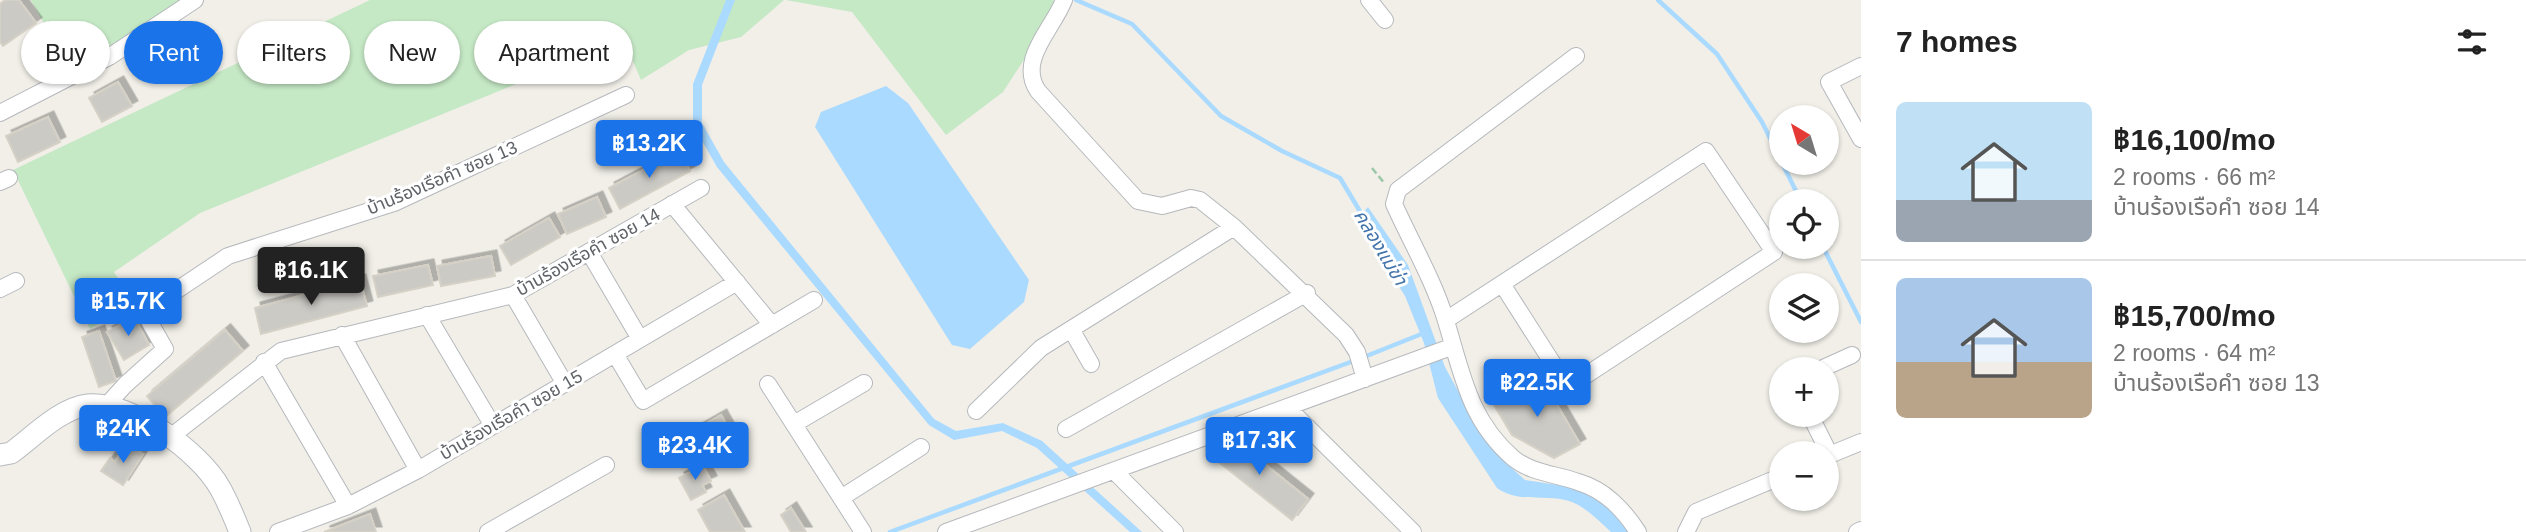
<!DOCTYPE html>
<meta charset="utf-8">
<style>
body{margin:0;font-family:Helvetica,"Noto Sans Thai",sans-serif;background:#f2f2f2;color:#222;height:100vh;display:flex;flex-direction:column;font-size:26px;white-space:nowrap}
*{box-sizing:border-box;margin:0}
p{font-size:23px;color:#767676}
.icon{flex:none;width:38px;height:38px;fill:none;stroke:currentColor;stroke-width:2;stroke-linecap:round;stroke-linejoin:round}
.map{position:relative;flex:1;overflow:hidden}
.panel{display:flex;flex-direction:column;background:#fff;width:665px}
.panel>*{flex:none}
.banner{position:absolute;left:21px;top:21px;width:665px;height:63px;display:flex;gap:14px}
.needle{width:46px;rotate:322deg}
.controls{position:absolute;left:1769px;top:105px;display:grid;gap:14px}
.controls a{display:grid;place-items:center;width:70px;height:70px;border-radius:50%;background:#fff;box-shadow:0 2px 5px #0004;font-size:35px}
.price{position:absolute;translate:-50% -60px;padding:0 16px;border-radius:7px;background:#1a73e8;color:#fff;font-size:23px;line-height:46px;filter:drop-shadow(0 2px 4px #0008)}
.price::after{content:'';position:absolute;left:50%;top:42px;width:21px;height:16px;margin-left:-10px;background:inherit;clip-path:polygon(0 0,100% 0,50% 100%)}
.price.selected{background:#222;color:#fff}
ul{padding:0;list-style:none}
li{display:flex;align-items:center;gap:21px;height:175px;padding:0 35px}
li+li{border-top:2px solid #e0e0e0}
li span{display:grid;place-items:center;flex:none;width:196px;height:140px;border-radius:10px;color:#555}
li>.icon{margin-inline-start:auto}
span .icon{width:84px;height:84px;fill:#fffc;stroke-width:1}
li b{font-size:30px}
h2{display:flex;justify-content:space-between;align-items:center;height:84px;padding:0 35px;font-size:30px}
.tag{padding:0 24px;border-radius:32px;background:#fff;box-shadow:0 2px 5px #0004;font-size:24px;line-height:63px}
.tag.selected{background:#1a73e8;color:#fff}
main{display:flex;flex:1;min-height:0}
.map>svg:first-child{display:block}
</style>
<main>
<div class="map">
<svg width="1861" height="532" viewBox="0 0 1861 532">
<defs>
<filter id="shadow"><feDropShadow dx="5.5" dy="-5.5" stdDeviation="0" flood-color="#0004"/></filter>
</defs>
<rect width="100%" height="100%" fill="#f1efe8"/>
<path fill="#c5e8c5" d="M31 0H185L70 70Z
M370 0H784L741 37 689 50 641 80 618 27 548 71 200 213 114 272 134 304 90 329 13 170Z
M786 0H1053L1058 7 1003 92 946 135 852 12Z"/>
<path fill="#aadaff" d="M726 0H735L702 85V123L724 162 934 419 956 431 1003 423 1042 441 1142 532H1130L1037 448 1002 431 954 440 929 425 717 167 693 125V84Z
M886 86 908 103 1029 280 1024 302 970 349 952 345 815 127 821 112Z
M1368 207 1408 265 1445 367 1468 409 1505 462 1525 480 1571 487 1606 499 1635 532H1611C1599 521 1587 508 1572 502 1548 493 1519 504 1497 488L1438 398 1424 343 1405 296 1357 220Z"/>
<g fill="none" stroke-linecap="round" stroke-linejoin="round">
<path stroke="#aadaff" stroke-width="4.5" d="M1076 0 1132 24 1221 116 1282 151 1340 178 1364 218
M1658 0 1717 54 1762 122 1782 162
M1782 163 1801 201
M1823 247 1861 322
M1364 357 1424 333
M890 532 1356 360"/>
</g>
<path fill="#cccac5" stroke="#d6d1c6" stroke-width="2" filter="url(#shadow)" d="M5 0H19L36 23 3 46 0 42V4Z
M118 82 132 106 102 122 89 98Z
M48 117 60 142 18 162 6 136Z
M679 151 690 171 620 209 609 188Z
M597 197 606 217 567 234 558 214Z
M549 218 560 237 511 265 500 246Z
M491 256 495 276 441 286 437 266Z
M428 265 433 285 378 297 373 276Z
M360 280 367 306 261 334 255 308Z
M134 317 149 345 124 360 107 332Z
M225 330 243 351 165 417 147 396Z
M99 331 116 381 99 387 82 337Z
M1540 376 1580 444 1554 458 1512 435 1494 405Z
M721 415 733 437 685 465 672 443Z
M1227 434 1308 499 1292 520 1210 455Z
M126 444 143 454 123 485 101 471 110 458 115 462Z
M703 466 711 481 702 485 706 492 691 500 679 478Z
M724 495 745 532H710L698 510Z
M791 508 806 532H791L781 515Z
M370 514 376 532H324Z"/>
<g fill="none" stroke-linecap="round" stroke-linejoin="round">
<g stroke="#b5b8bc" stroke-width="18">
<path id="street" d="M1064 0C1053 29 1017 60 1038 91L1138 201 1162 206 1191 198 1200 200 1234 227 1346 335 1357 352 1365 379
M1369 0 1385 20
M1576 56 1398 190 1394 204C1411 242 1434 281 1446 321 1462 373 1469 420 1513 458 1531 473 1556 474 1578 482 1605 490 1623 509 1638 532
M1861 66 1829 82 1861 139
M0 113 109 57 195 0
M0 182 9 178
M672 204 772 325
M589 252 640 339
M0 289 16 281
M513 295 565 384
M427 315 493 426
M1446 320 1706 151 1774 252 1568 387 1502 284
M1071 329 1091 364
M342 335 418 470
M615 354 643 401 814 300
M264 362 348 506
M1821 369 1852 355
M768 384 863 532
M106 406 125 385 165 349 144 312 228 256 394 203 626 95
M1288 408 1413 532
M976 411 1041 348 1234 227
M1810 415 1830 455
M794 424 864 383
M1066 429 1307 293
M169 438 281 351 513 295 701 188
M1827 456 1861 442
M1115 472 1175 532
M841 498 921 447
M278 532 348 506 418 470 737 282
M488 532 606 465
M946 532 1451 347
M1686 532 1696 512 1782 476
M1857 532 1861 530"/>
</g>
<g stroke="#b6babf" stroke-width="23">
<path id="secondary" d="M0 455 11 453C32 438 60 408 88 405 131 401 200 452 220 488 228 502 234 517 240 532"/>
</g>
<path stroke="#9cc7a9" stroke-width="2.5" stroke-dasharray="7 3.5" stroke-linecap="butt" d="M1372 168 1385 184"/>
<use href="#street" stroke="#fff" stroke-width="16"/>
<use href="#secondary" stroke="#fff" stroke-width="21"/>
</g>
<g text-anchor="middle" stroke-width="6" stroke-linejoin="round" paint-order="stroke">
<g font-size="18" fill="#5f6368" stroke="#fff">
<text transform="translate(442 178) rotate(-23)" y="6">บ้านร้องเรือคำ ซอย 13</text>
<text transform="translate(588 252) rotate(-29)" y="6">บ้านร้องเรือคำ ซอย 14</text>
<text transform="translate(511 415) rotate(-30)" y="6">บ้านร้องเรือคำ ซอย 15</text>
</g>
<g font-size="19" font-style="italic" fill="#4174aa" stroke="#fff">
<text transform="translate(1381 247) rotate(59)" y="7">คลองแม่ข่า</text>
</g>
</g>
</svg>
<div class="controls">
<a><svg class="needle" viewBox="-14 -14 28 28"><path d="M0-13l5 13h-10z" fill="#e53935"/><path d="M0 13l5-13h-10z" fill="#767676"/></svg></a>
<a><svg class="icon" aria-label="locate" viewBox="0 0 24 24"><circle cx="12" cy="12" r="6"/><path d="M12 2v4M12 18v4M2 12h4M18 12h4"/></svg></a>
<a><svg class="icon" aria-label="layers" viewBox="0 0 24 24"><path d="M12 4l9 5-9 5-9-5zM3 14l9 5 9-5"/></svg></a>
<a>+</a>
<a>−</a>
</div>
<b class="price" style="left:649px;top:180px">฿13.2K</b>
<b class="price selected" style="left:311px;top:307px">฿16.1K</b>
<b class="price" style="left:128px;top:338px">฿15.7K</b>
<b class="price" style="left:1537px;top:419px">฿22.5K</b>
<b class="price" style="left:123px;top:465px">฿24K</b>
<b class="price" style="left:1259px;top:477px">฿17.3K</b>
<b class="price" style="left:695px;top:482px">฿23.4K</b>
<div class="banner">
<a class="tag">Buy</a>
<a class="tag selected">Rent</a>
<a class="tag">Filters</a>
<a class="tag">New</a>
<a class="tag">Apartment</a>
</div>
</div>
<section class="panel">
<h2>7 homes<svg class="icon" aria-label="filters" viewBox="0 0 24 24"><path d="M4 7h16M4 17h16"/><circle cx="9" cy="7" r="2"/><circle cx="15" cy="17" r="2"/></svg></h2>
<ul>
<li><span style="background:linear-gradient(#bfe0f5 70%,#9aa5b1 0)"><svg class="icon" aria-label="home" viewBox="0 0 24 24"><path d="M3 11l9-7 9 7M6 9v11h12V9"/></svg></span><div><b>฿16,100/mo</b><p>2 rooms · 66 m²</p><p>บ้านร้องเรือคำ ซอย 14</p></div></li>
<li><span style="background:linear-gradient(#a9c7e8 60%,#b9a48a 0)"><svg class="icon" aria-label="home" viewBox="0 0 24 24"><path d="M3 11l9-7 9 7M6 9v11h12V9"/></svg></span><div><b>฿15,700/mo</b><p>2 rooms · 64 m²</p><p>บ้านร้องเรือคำ ซอย 13</p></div></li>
</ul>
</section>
</main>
